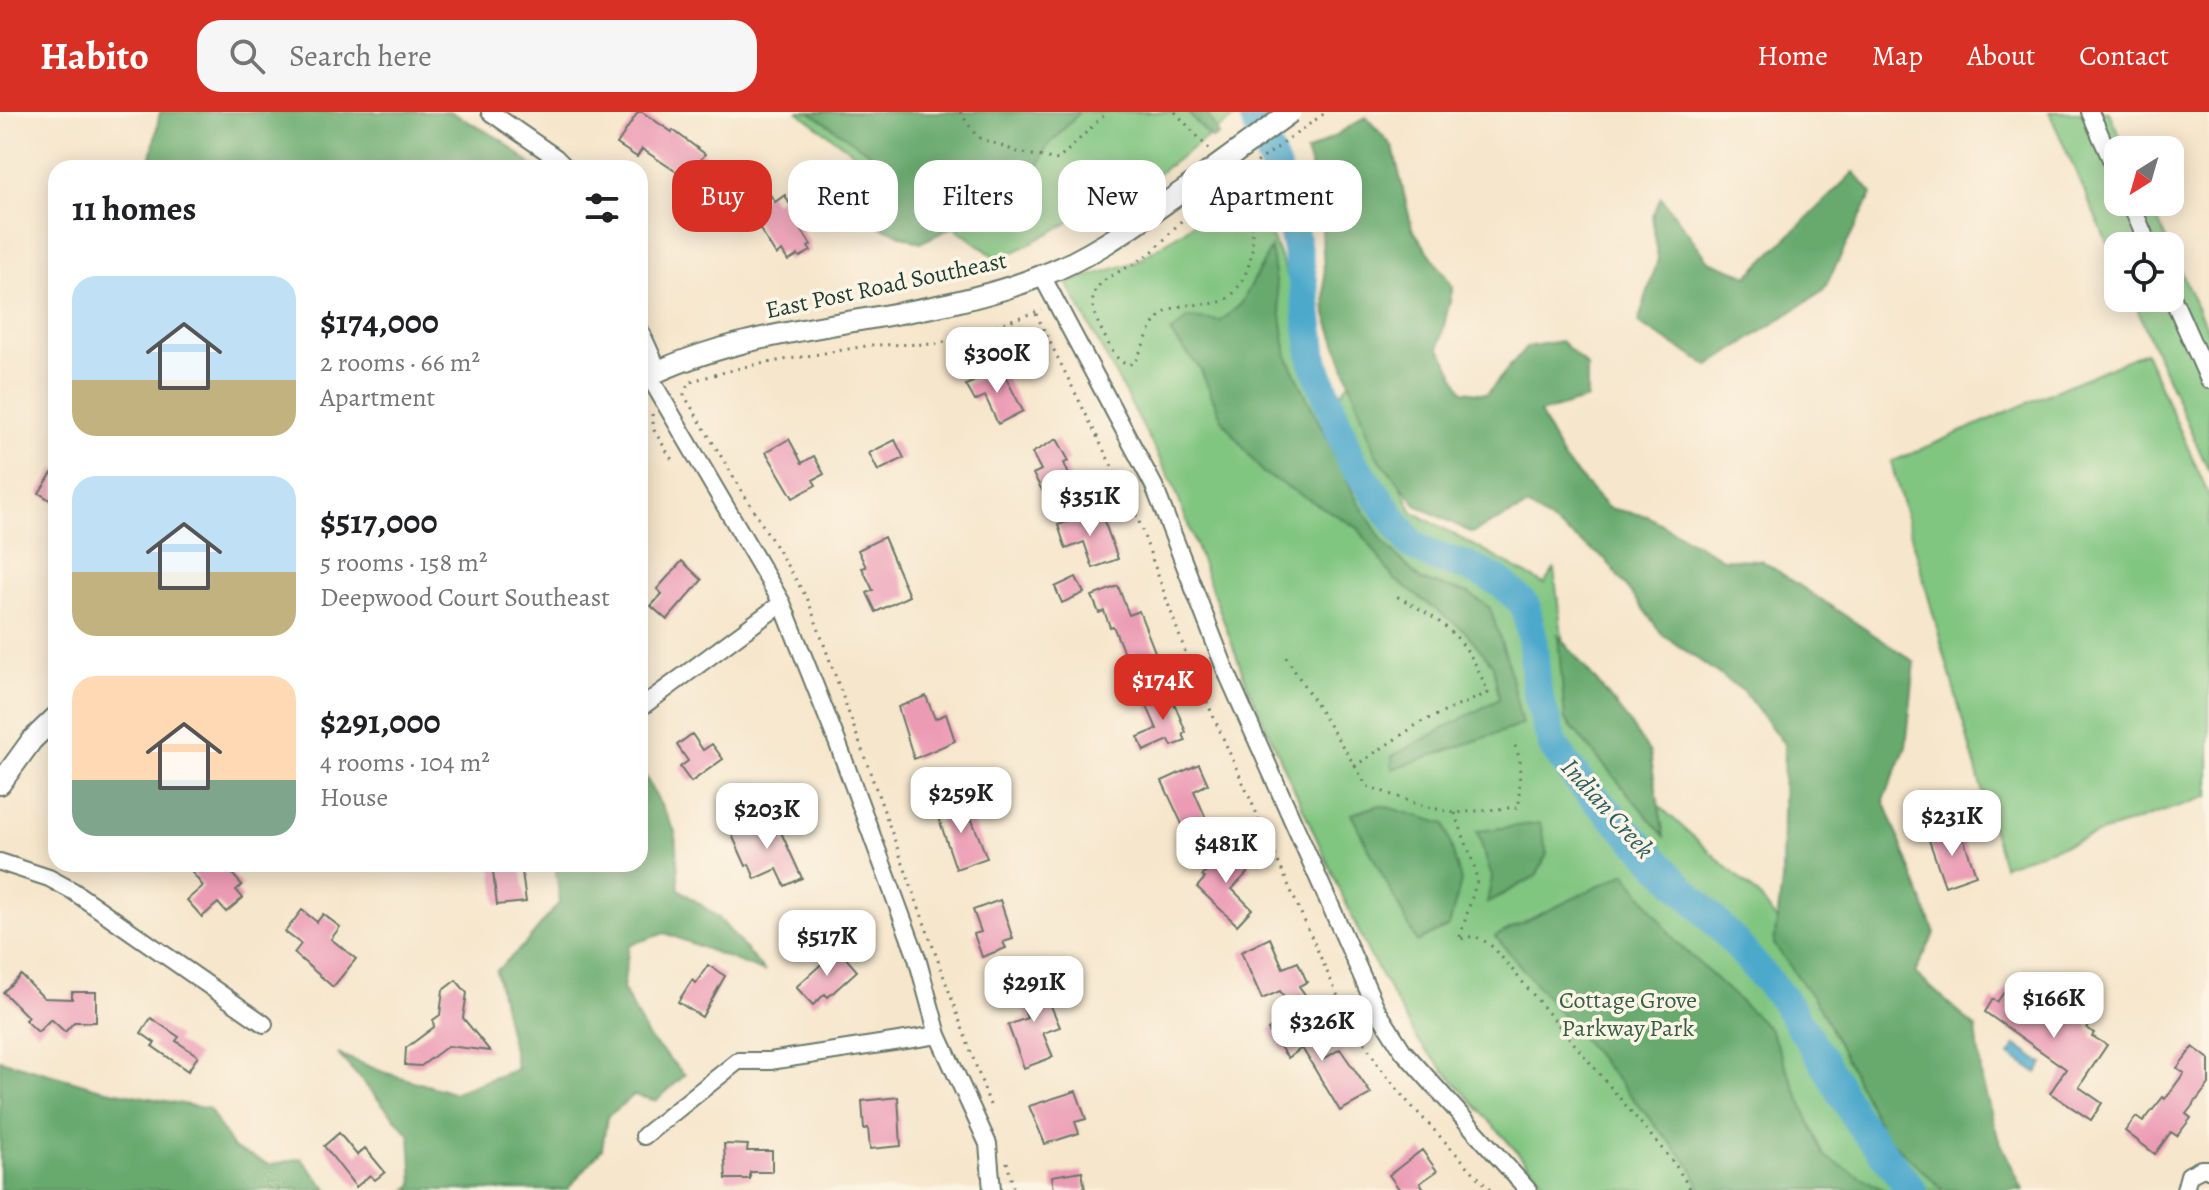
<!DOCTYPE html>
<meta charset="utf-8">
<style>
body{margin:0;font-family:Alegreya,serif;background:#f6f6f6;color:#202124;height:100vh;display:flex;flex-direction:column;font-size:30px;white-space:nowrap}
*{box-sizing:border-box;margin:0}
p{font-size:26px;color:#757577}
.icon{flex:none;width:44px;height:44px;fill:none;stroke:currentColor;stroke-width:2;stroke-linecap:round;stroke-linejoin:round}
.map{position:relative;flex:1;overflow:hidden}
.details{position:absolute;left:48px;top:48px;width:600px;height:712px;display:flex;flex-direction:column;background:#fff;border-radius:24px;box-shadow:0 4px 20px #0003}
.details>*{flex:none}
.guide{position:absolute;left:672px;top:48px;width:760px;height:72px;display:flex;gap:16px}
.needle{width:52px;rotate:217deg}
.buttons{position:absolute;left:2104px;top:24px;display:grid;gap:16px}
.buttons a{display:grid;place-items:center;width:80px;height:80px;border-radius:16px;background:#fff;box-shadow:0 4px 20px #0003;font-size:40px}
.price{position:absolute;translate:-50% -68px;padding:0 18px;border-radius:16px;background:#fff;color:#222;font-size:26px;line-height:52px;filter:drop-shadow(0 2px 4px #0008)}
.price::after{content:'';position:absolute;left:50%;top:48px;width:24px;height:18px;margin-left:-12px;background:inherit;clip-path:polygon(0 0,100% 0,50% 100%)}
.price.current{background:#d93025;color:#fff}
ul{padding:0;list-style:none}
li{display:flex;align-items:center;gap:24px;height:200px;padding:0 24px}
li span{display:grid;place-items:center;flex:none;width:224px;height:160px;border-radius:24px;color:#555}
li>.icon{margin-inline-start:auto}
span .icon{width:96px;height:96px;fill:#fffc;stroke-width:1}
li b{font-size:34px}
h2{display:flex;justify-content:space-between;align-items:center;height:96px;padding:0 24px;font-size:34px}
.pill{padding:0 28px;border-radius:24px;background:#fff;box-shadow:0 4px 20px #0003;font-size:28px;line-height:72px}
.pill.current{background:#d93025;color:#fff}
header{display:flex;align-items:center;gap:48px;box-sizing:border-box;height:112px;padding:0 40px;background:#d93025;color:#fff}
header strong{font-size:38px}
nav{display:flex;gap:44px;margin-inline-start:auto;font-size:28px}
.search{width:560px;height:72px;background:#f6f6f6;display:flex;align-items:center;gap:20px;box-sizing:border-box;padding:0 28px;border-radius:24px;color:#757577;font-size:30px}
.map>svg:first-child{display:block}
</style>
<header>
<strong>Habito</strong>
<div class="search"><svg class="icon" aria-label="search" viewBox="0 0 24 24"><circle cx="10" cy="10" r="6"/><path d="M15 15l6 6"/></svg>Search here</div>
<nav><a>Home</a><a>Map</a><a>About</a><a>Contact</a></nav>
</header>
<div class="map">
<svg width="2209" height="1078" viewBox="0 0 2209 1078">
<rect width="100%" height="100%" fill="#fcf5e5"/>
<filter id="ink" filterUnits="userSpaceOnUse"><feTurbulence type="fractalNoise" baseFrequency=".0125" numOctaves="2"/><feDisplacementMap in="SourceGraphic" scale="16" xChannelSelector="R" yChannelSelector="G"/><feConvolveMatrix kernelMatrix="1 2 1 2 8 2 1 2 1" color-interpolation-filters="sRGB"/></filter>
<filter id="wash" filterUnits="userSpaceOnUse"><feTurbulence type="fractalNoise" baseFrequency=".006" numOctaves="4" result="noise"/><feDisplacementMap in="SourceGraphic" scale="32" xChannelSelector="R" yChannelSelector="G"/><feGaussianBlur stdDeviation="1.8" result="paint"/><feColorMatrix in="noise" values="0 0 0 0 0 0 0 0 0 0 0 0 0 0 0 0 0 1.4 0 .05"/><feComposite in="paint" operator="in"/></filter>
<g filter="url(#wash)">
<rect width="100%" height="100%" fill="#f6e6cc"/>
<path fill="#80c580" stroke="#50815a" stroke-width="2" d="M798 0H1241L1155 64 999 148Z
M2049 0H2109L2126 38H2118V90H2150L2169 134H2118V155Z
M1249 68 1337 286 1352 267 1413 400 1544 472 1554 457 1573 616 1760 785 1906 992 1951 1078H1551L1418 929 1368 840 1248 575 1173 372 1067 171 1136 150 1185 118Z
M2170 135 2209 222V360L2132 186H2170Z
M2145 240 2209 383V684L2003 754 1891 350Z"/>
<path fill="#68aa6e" stroke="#447451" stroke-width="2" d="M160 0H451L502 28 535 56H152L150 51Z
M810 0H1080L1046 36 1028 79 920 131 873 112 850 90 897 79V60Z
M1187 0H1206L1219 23 1212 27Z
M1366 5 1393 35 1412 116 1453 175 1439 235 1463 279 1487 282 1526 235 1561 229 1587 254V287L1540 301 1563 347 1608 396 1647 404 1723 447 1761 448 1915 550 1906 635 1884 688 1935 821 1915 861 1976 916 1982 969 1998 1025 2023 1078H1943L1884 1022 1819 894 1774 832 1782 770 1784 632 1743 579 1663 523 1605 447 1528 394 1472 421 1418 394 1376 343 1326 203 1320 78 1306 41Z
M1854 60 1872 82 1823 179 1709 254 1638 211 1658 147 1652 104 1661 85 1709 149 1748 164Z
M1271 136 1287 244 1354 383 1384 431 1421 468 1469 481 1490 496 1507 547 1522 613 1392 657V644L1499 587 1493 553 1464 518 1394 467 1358 416 1263 361 1222 308 1200 256 1170 221 1189 206 1221 209 1241 192Z
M1558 523 1624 603 1650 641 1664 724 1565 607Z
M640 655 675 719 679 777 718 805 765 860 665 821 629 833 623 877 648 925 685 963 656 989 634 983 607 1005 602 1037 567 1078H407L413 1072 410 1023 338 942 383 960 453 981 517 957 496 859 525 832 560 790 555 752H640Z
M1380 693 1445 712 1461 769 1449 814 1417 830 1351 702Z
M1540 711 1547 742 1536 764 1487 791 1492 765 1477 719Z
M1626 761 1676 830 1770 917 1824 1044 1884 1078H1701L1692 1056 1495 824Z
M0 948 101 977 209 997 233 1036 270 1053 301 1046 328 1078H0Z"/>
<path fill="#4ea9cc" stroke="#367380" stroke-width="2" d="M2016 933 2043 952 2037 961 2009 943Z"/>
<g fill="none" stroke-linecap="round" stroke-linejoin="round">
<path stroke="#4ea9cc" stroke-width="30" d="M1252 0 1279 65 1294 122 1305 180 1313 248 1351 348 1412 433 1433 444 1470 455 1502 471 1525 493 1532 524 1537 579 1553 634 1580 671 1730 825 1783 887 1826 953 1857 1008 1912 1078"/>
</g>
<g id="blocks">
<path fill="#ec9bb5" d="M638 0H642L672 20 673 18 705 42 687 67 642 37 637 45 617 32Z
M769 81 775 90 785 83 789 91 796 87 803 98 793 104 811 133 808 135 811 139 800 145 798 143 788 149 782 139 776 143 746 95Z
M1001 256 1023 299 998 312 985 284 975 289 966 273Z
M789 327 802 351 814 344 824 362 813 368 816 373 793 386 766 340Z
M1057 327 1069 349 1064 351 1074 375 1048 389 1033 362 1041 358 1032 341Z
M895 328 904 346 878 359 869 341Z
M56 355V392L39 381Z
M1100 398 1118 447 1093 456 1084 430 1066 437 1058 413Z
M884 425 909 484 876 500 867 481 873 478 862 456 866 455 858 438Z
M682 449 702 468 667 508 651 494 662 482 657 477Z
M1076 465 1084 481 1062 491 1055 475Z
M1118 474 1129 503 1139 499 1155 540 1138 546 1136 540 1125 544 1113 514 1110 515 1104 499 1099 501 1092 484Z
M1164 576 1171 592 1174 591 1186 620 1183 622 1186 629 1172 634 1169 628 1144 639 1138 625 1157 617 1143 585Z
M926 584 935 607 946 602 955 629 914 647 898 595Z
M692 622 703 638 712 632 723 647 691 670 680 655 688 649 677 633Z
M1199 652 1208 672 1194 679 1208 711 1186 721 1162 669Z
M964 688 987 746 956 757 936 698Z
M774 705 802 766 785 774 777 757 755 767 749 752 746 754 732 723Z
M1960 717 1976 763 1945 774 1929 728Z
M1233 738 1252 756 1232 777 1252 797 1237 813 1197 775 1205 766 1202 764 1208 758 1201 752 1212 741 1222 749Z
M185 752H215L220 758 225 754 242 773 236 778 243 786 226 800 218 791 202 805 187 788 203 774Z
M492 752H521L526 790 497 793Z
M1000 788 1013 827 1003 830 1006 836 982 845 974 822 981 820 973 798Z
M302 798 317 810 323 802 340 815 331 827 356 847 333 875 294 841 301 832 285 820Z
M1270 826 1283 856 1298 850 1307 870 1299 874 1316 898 1301 909 1280 879 1262 887 1241 840Z
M838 837 857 859 828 885 825 882 813 893 796 875Z
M708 853 725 864 702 905 678 890 692 868 696 871Z
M21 863 44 886 72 887V880H96V910H74L65 920 51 907 38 920 25 908 28 905 3 880Z
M1039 866 1060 915 1043 921 1053 945 1024 956 1008 913 1027 906 1015 875Z
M456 868 467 881 463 906 490 939 448 934 421 954 405 953 406 936 434 915 433 908 440 903 443 878Z
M2012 869 2037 885 2039 881 2055 891 2059 885 2074 895 2072 899 2089 913 2087 916 2094 921 2092 924 2107 933 2079 975 2102 991 2091 1008 2050 981 2066 957 1985 900 1993 887 1997 890Z
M1294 900 1324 947 1340 937 1371 982 1340 999 1302 936 1288 946 1268 918Z
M151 906 179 925 176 929 198 944 188 959 152 934 155 931 141 921Z
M2193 935 2209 947V972L2186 1002 2191 1006 2177 1024 2171 1020 2155 1042 2125 1019 2136 1005 2143 1010 2163 985 2165 987 2184 961 2177 956Z
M1076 979 1086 1007 1075 1010 1079 1021 1045 1032 1029 994Z
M898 985 901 1034 870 1037 868 1016 864 1017 862 989Z
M339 1021 357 1043 365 1036 385 1060 375 1068 370 1063 356 1075 324 1034Z
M724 1032 748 1033 747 1039H772V1060H750V1067H726Z
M1422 1038 1437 1059 1420 1071 1425 1078H1400L1389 1063Z
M1082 1059 1085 1078H1054L1052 1064Z"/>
</g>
</g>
<g filter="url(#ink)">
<use href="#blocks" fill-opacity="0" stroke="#6a7869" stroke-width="2"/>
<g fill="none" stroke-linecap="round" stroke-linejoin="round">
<g stroke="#6a7869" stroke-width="20">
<path id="minor" d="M490 0 555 45 566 56
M2090 0 2118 63
M2130 90 2149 134
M1042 164 1154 374 1226 559 1377 898 1403 939 1528 1078
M2170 180 2209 268
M640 218 659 260
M649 264 782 491 838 632 917 846 938 923 988 1032 992 1078
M640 596 782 491
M0 750 49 766 73 779 264 912
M644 1024 738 949H770L938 923
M2185 1078 2189 1063 2201 1057H2209"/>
</g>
<g stroke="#6a7869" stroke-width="24">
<path id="major" d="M640 268C762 205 914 215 1041 164 1095 144 1141 108 1187 76
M0 672 32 628 56 605"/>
</g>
<path stroke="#6a7869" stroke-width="3" stroke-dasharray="2 6" stroke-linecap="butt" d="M960 0 977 25 1018 40 1058 48 1107 0
M1175 0 1211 39
M1199 93C1182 105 1170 123 1155 137 1125 166 1071 162 1102 219 1109 232 1113 246 1127 253L1135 250C1144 234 1149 214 1163 202 1181 188 1203 196 1223 189 1232 185 1238 176 1243 167 1260 134 1252 98 1232 68
M1036 202 1138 407 1187 545 1340 889 1378 953 1407 989 1490 1078
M652 302 654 318 674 351
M1286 545 1355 654 1421 610 1488 581C1468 527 1446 510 1396 484
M1355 654 1367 674 1423 694 1455 701 1519 695 1520 648 1513 628
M1455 701 1474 753 1477 769 1459 828C1474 821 1481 826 1494 836L1674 1051 1691 1078
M990 993 808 488 684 283 688 272 695 268 748 254 872 233 938 232 1042 198
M1007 1050 1014 1078"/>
<use href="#minor" stroke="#fff" stroke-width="16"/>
<use href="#major" stroke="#fff" stroke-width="20"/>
<g stroke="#6a7869" stroke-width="24" stroke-linecap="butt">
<path id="major-bridge" d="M1187 76 1291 0"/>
</g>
<path stroke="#6a7869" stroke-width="3" stroke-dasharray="2 6" stroke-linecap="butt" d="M1199 93 1326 0"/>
<use href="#major-bridge" stroke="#fff" stroke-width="20"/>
</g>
</g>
<g text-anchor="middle" stroke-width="7" stroke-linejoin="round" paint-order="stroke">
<g font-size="24" fill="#1f3d34" stroke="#fcf5e5">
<text transform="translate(886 173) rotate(-12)" y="8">East Post Road Southeast</text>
</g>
<g font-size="24" fill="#375f47" stroke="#fcf5e5">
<text x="1628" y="896">Cottage Grove<tspan x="1628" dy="28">Parkway Park</tspan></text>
</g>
<g font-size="26" font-style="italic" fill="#2d5d62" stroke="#fcf5e5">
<text transform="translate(1608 696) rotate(48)" y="9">Indian Creek</text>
</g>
</g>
</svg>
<div class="buttons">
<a><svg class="needle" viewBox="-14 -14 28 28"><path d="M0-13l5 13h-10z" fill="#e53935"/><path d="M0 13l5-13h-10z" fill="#757577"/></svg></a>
<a><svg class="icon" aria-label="locate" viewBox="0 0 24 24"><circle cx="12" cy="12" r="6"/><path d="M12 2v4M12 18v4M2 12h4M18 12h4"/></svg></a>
</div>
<b class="price" style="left:997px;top:283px">$300K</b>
<b class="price" style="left:1090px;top:426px">$351K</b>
<b class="price current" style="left:1163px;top:610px">$174K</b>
<b class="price" style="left:961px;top:723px">$259K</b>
<b class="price" style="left:767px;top:739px">$203K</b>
<b class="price" style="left:1952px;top:746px">$231K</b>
<b class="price" style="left:1226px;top:773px">$481K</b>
<b class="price" style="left:827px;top:866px">$517K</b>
<b class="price" style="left:1034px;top:912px">$291K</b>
<b class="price" style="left:2054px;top:928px">$166K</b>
<b class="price" style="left:1322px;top:951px">$326K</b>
<div class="guide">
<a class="pill current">Buy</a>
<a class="pill">Rent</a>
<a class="pill">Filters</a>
<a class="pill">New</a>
<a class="pill">Apartment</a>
</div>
<section class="details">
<h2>11 homes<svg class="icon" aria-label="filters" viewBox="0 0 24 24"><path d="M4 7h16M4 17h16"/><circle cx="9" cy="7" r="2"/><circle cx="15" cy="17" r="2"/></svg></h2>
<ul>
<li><span style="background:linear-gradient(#bfe0f5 65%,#c2b280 0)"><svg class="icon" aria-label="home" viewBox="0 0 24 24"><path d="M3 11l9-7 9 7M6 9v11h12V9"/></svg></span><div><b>$174,000</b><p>2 rooms · 66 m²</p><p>Apartment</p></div></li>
<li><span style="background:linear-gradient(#bfe0f5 60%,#c2b280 0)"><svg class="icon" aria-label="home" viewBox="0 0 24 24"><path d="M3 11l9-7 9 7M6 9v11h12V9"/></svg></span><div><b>$517,000</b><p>5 rooms · 158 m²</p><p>Deepwood Court Southeast</p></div></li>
<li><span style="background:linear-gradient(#ffd9b3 65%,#7fa58c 0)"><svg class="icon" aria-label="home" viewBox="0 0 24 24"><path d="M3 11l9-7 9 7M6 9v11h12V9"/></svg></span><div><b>$291,000</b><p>4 rooms · 104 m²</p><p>House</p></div></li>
</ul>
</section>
</div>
